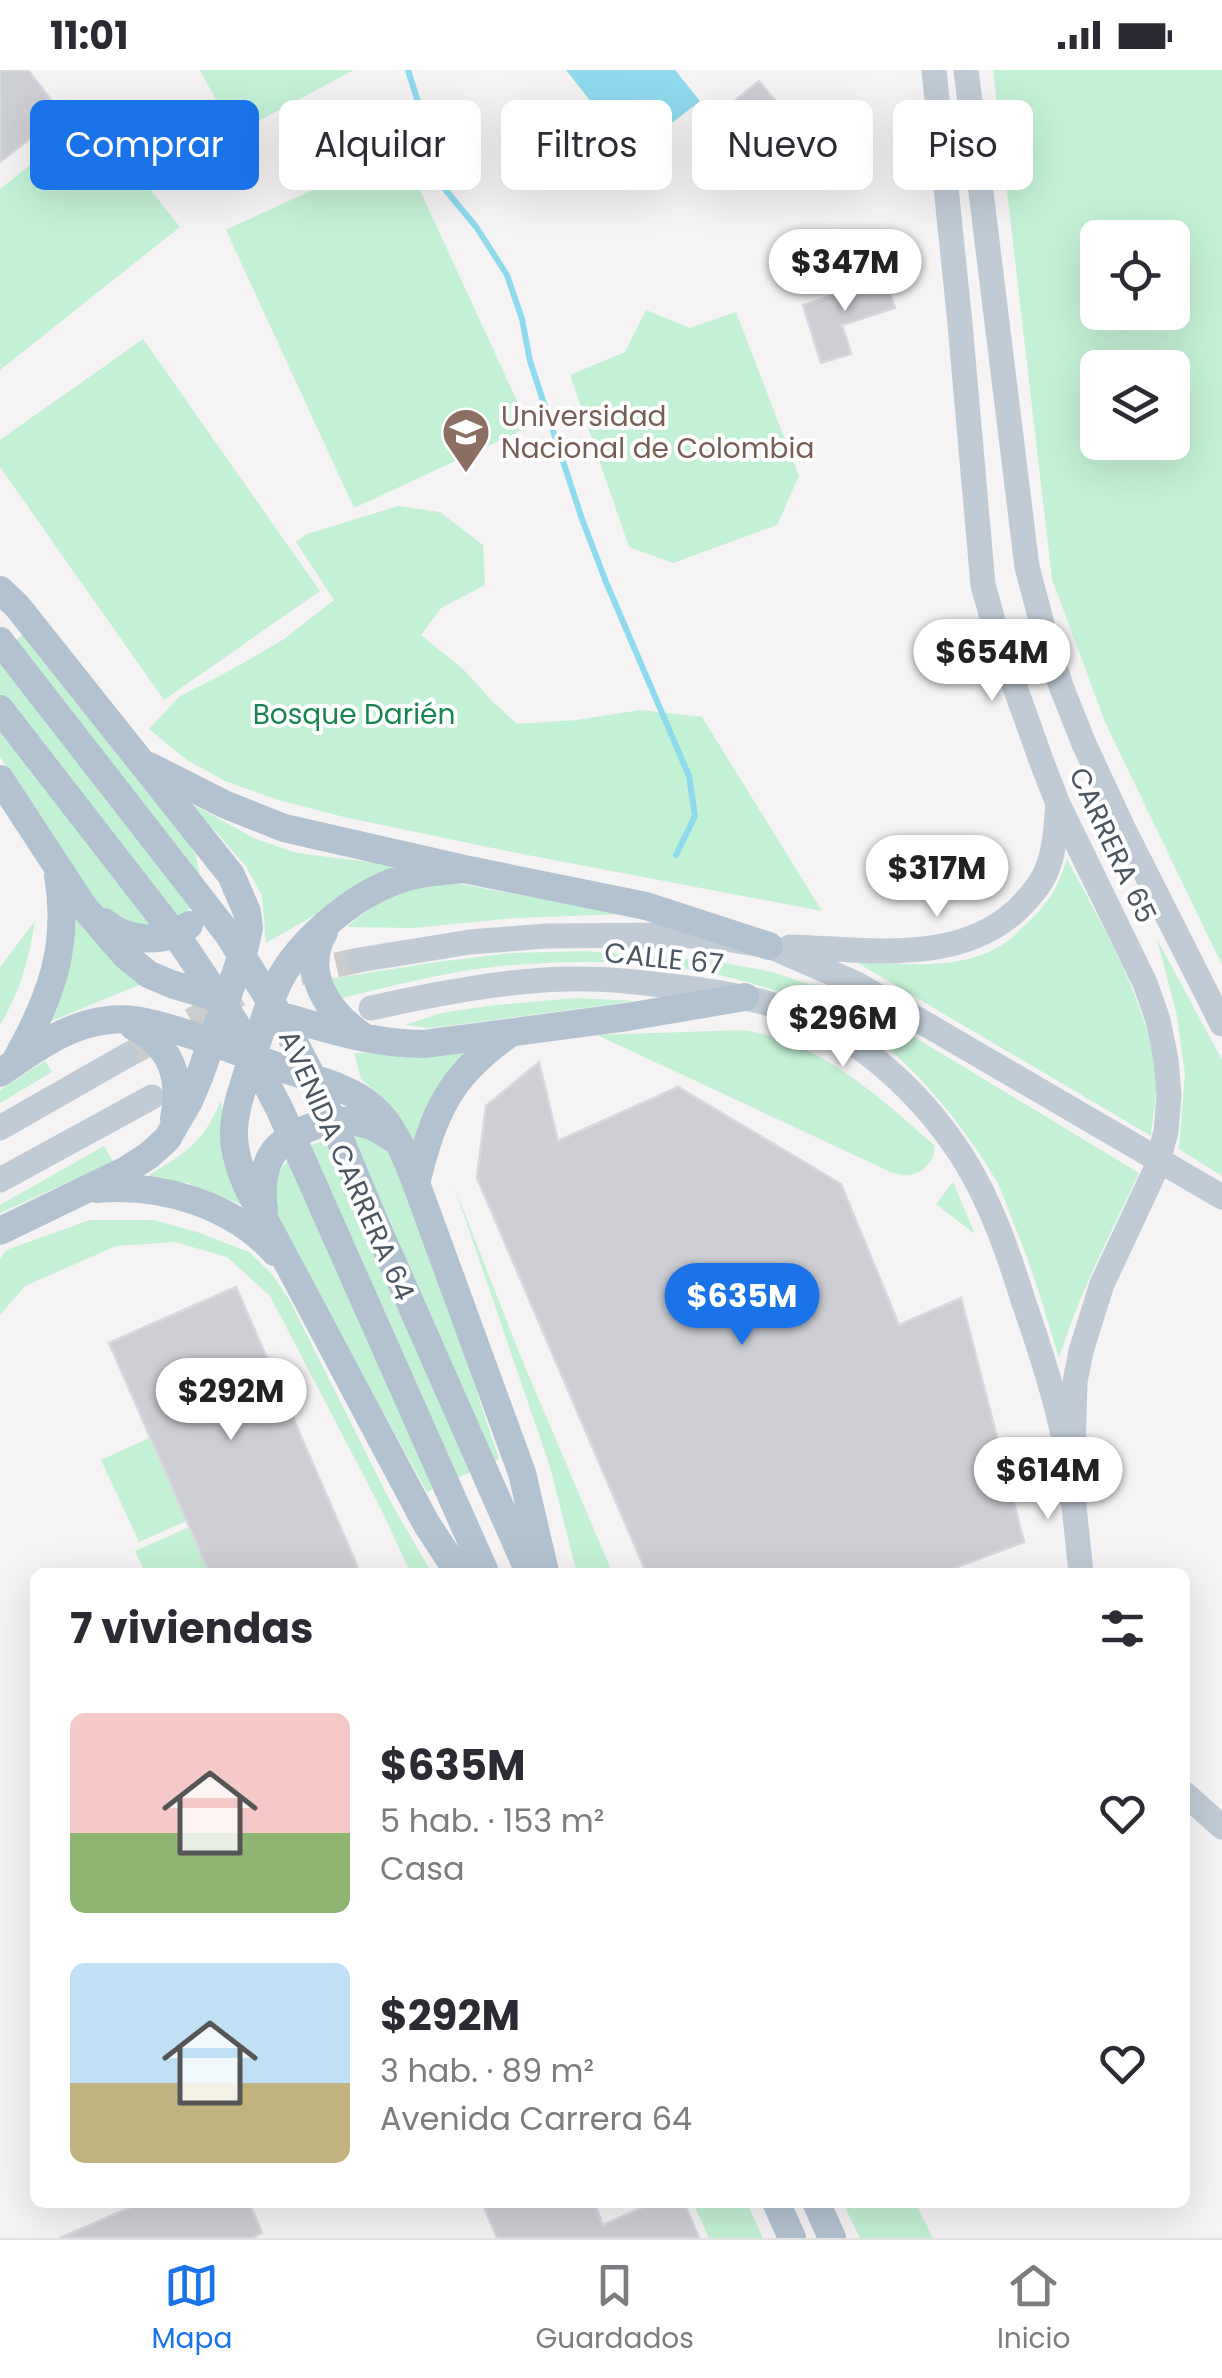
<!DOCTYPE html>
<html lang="es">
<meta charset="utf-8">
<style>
body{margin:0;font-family:Poppins,sans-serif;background:#f2f2f3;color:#2b2b33;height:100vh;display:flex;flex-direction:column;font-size:38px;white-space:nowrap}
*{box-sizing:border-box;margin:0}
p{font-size:32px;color:#7c7c81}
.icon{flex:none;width:55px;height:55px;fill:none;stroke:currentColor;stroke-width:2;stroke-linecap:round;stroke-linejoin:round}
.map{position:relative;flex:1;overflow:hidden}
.panel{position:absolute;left:30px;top:1498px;width:1160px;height:640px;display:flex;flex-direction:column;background:#fff;border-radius:15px;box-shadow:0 10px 40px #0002}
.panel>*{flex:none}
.guide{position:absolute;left:30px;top:30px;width:1162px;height:90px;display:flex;gap:20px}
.controls{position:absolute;left:1080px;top:150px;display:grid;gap:20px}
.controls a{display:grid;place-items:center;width:110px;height:110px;border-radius:15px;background:#fff;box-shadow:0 10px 40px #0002;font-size:50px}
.price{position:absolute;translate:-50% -85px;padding:0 22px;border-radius:35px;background:#fff;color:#222;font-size:32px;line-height:65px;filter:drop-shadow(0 2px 5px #0008)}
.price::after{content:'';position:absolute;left:50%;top:60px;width:30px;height:22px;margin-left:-15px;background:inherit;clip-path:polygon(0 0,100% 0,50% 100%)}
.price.on{background:#1a73e8;color:#fff}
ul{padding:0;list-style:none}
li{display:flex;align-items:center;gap:30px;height:250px;padding:0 40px}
li span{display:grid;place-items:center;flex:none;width:280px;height:200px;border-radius:15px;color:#555}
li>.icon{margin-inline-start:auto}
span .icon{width:120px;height:120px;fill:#fffc;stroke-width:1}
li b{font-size:42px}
h2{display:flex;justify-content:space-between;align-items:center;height:120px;padding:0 40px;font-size:42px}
.pill{padding:0 35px;border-radius:15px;background:#fff;box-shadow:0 10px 40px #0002;font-size:35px;line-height:90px}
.pill.on{background:#1a73e8;color:#fff}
.status{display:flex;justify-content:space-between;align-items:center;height:70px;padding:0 50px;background:#fff;direction:ltr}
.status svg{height:28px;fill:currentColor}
.tabs{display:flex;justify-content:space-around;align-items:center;height:140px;border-top:2px solid #e1e1e2;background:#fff;font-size:28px;color:#7c7c81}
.tabs a{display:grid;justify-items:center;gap:5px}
.tabs .on{color:#1a73e8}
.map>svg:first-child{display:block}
</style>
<div class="status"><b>11:01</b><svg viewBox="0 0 49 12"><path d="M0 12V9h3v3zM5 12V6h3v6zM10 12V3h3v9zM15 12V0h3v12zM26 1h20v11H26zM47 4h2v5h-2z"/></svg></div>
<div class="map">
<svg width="1222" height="2168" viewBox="0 0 1222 2168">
<rect width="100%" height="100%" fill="#f5f3f3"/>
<path fill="#c3f1d5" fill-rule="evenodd" d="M200 0H354L234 64Z
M993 0H1222V895L1105 652 1052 509ZM1098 168H1172V242H1098ZM1098 298H1172V372H1098Z
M92 46 180 157 0 300V119Z
M401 79 529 357 354 438 226 160Z
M646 240 690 258 736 242 799 406 777 455 673 493 629 477 570 305 625 282Z
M143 269 320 521 164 630 0 397V370Z
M398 436 440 442 483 475 485 515 441 538 421 565 464 600 492 631 517 654 577 650 640 640 702 647 822 841 502 780 344 747 278 730 225 711 187 690 149 659 180 626 231 600 284 569 334 530 296 472 307 464Z
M26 562 175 752 196 785 201 812 191 837 177 850 146 858 98 836 0 687V582Z
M190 733 256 769 297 783 401 796 266 873 262 825 245 795Z
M1067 789C1102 856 1155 942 1156 1019 1156 1035 1152 1051 1151 1066L856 892C905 894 967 902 1009 870 1015 866 1020 859 1026 854 1051 830 1056 821 1067 789Z
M455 813 623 844 515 848 413 858 347 857C385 825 405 817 455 813Z
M81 847 151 910 49 952C68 921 67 887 70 853Z
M35 851C29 889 20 922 0 955V897Z
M1157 869 1222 990V1106L1179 1079 1185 1004 1177 946Z
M585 881 714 891 772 902 820 918 886 950 1139 1103C1110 1164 1079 1224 1059 1288 1045 1242 1032 1196 1013 1152 1008 1138 1003 1123 996 1110 969 1065 936 1022 897 986 878 969 855 957 833 945 730 892 607 885 493 897 440 903 389 917 337 929L329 909 437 892 513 883Z
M576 928 636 931 448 956 426 958 405 955 441 943 496 935Z
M714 961C727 961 741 959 754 962 826 977 880 1028 934 1075 936 1089 925 1102 910 1105 904 1106 899 1104 893 1103L597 965Z
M476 982 413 1073 405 1054 387 1031 361 1009 354 983Z
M45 991 52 1002 0 1033V1020Z
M221 1030 225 1068 245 1136 188 1113 142 1110C183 1083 202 1077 221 1030Z
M361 1063 383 1071 399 1089 499 1389 427 1422 276 1148C274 1135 272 1120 277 1107 289 1076 332 1066 361 1063Z
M104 1076 113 1092 0 1143V1135Z
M953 1112 975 1164 936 1134Z
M454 1116 518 1280 612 1502H577L576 1499 550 1397Z
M90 1150H154L200 1163 249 1182 272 1204 290 1231 389 1429 431 1502H410L380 1437 270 1226 227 1187 175 1172 116 1176 25 1216 0 1245V1190L6 1180Z
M149 1368 186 1451 139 1472 101 1390Z
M194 1455 213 1498 205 1502H145L135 1481Z
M693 2133H747L763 2168H709Z
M843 2133H915L933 2168H860Z"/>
<path fill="#90daee" d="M566 0H675L700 31 632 84Z"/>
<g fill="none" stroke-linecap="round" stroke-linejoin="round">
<path stroke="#90daee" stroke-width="6" d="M408 0 418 32V41
M417 71V75L439 112 477 158 507 205 522 249 530 291 582 449 606 512 689 706 695 746 676 785"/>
</g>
<path fill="#cdcfd5" stroke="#d7d9de" stroke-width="2.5" d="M0 0H28L62 44 0 92Z
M759 11 800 61 765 88 725 39Z
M884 204 895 238 842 255 851 284 821 293 803 235 840 223 838 218Z
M539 992 558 1071 678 1017 841 1114 899 1255 961 1228 1024 1472 944 1502H646L477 1108 486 1036Z
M236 1217 360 1502H209L109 1273Z
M143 2132H249L262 2163 252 2168H60Z
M482 2132H594L603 2155 655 2132H684L699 2168H497Z"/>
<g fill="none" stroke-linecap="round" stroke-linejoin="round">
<path stroke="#caccce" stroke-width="25" stroke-dasharray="25 12" stroke-linecap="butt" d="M300 903 359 890
M126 986 239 924"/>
<path stroke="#c1cbd6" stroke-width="25" d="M934 0 960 254 983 515 999 572 1041 690 1058 734 1145 913 1158 950 1166 990 1169 1025 1166 1062 1155 1101 1102 1214 1081 1281 1075 1312 1072 1418 1081 1502
M966 0 1027 497 1046 569 1061 616 1084 674 1124 760 1222 954
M790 877C866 879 958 896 1018 839 1029 828 1040 816 1046 802 1055 781 1056 757 1058 734
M359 890 470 872 546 866 672 865 712 867 769 876 857 914 1222 1127
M371 938C435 924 501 911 566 909 607 908 647 913 687 918 715 922 743 926 770 934 850 957 917 1017 962 1086 991 1132 1008 1182 1024 1233 1039 1276 1053 1319 1063 1364
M0 1058 126 986
M0 1110 152 1027
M1185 1724 1222 1757"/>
<path stroke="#b3c2d1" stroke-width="28" d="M0 520 17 536 231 805 247 842 249 858 245 876 200 1005 189 1031 167 1069 148 1086 126 1100 0 1161
M0 571 228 864 283 951 321 1024 375 1153 529 1502
M0 639 183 875 234 951 280 1040 485 1502
M149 696 224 734 284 758 464 799 646 836 769 876
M0 709 83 836 126 886 148 904 171 914 226 930
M104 852C130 872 163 875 189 855
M324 862C301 902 327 941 361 965
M272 943C323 958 371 974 424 974L627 947 745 927
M133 956C172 976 182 1007 174 1049
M17 988C51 927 70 876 58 805
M0 1003C34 980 67 954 109 950 124 948 139 950 154 954 199 965 242 984 285 999 312 1009 347 1016 370 1035 394 1054 405 1085 416 1113L522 1403 545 1502
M416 1113C434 1042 449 1005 511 963
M96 1119C160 1113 231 1134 275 1182
M264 1140C261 1119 262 1096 276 1079 281 1073 288 1069 295 1065 327 1046 362 1045 392 1068
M458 1502 426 1453 251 1124C222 1066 235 1043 253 985 260 964 266 941 275 920 292 877 348 830 390 813 414 803 439 801 464 799
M776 2132 792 2168
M816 2132 832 2168"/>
</g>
<defs>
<g id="university-pin" transform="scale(2.5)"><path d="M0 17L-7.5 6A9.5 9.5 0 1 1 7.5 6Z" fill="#8d6e63" stroke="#fff"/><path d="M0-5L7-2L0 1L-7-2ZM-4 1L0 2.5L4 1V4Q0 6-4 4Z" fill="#fff"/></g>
</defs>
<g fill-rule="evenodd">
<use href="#university-pin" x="466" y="362"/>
</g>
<g text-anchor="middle" stroke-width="8" stroke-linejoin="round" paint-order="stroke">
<g font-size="28" fill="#785e54" stroke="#fff" text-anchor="start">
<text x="501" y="356">Universidad<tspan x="501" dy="32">Nacional de Colombia</tspan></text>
</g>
<g font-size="28" fill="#17864f" stroke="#fff">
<text x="354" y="654">Bosque Darién</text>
</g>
<g font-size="28" fill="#4a5661" stroke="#fff">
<text transform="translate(1113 775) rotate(65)" y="10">CARRERA 65</text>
<text transform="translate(664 888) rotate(6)" y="10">CALLE 67</text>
<text transform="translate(347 1095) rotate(66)" y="10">AVENIDA CARRERA 64</text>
</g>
</g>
</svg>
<div class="controls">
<a><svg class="icon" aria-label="locate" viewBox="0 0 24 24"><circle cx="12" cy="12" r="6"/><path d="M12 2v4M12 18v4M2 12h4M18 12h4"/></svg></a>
<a><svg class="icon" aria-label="layers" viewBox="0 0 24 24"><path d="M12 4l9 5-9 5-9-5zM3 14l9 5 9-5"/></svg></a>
</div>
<b class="price" style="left:845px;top:244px">$347M</b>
<b class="price" style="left:992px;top:634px">$654M</b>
<b class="price" style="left:937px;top:850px">$317M</b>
<b class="price" style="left:843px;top:1000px">$296M</b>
<b class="price on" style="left:742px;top:1278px">$635M</b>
<b class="price" style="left:231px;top:1373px">$292M</b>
<b class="price" style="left:1048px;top:1452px">$614M</b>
<div class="guide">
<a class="pill on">Comprar</a>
<a class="pill">Alquilar</a>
<a class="pill">Filtros</a>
<a class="pill">Nuevo</a>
<a class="pill">Piso</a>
</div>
<section class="panel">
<h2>7 viviendas<svg class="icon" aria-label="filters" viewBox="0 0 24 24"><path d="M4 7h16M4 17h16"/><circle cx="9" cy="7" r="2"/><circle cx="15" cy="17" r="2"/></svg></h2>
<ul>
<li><span style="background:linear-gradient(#f6c9c9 60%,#8fb573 0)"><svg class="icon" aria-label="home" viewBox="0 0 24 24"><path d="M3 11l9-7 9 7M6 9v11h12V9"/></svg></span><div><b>$635M</b><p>5 hab. · 153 m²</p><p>Casa</p></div><svg class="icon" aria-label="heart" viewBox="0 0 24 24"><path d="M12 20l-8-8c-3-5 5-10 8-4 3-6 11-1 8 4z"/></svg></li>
<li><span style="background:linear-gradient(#bfe0f5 60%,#c2b280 0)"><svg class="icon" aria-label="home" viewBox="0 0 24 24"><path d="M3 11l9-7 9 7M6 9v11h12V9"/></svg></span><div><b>$292M</b><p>3 hab. · 89 m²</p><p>Avenida Carrera 64</p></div><svg class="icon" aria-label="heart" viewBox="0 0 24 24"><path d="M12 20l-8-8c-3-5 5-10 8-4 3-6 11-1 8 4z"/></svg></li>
</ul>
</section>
</div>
<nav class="tabs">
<a class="on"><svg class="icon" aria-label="map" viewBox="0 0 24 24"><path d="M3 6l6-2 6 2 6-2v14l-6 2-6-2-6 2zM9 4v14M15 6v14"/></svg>Mapa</a>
<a><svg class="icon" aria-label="saved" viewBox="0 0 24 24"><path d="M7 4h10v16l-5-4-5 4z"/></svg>Guardados</a>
<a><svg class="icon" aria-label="home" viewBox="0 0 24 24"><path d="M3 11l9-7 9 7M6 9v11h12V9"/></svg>Inicio</a>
</nav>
